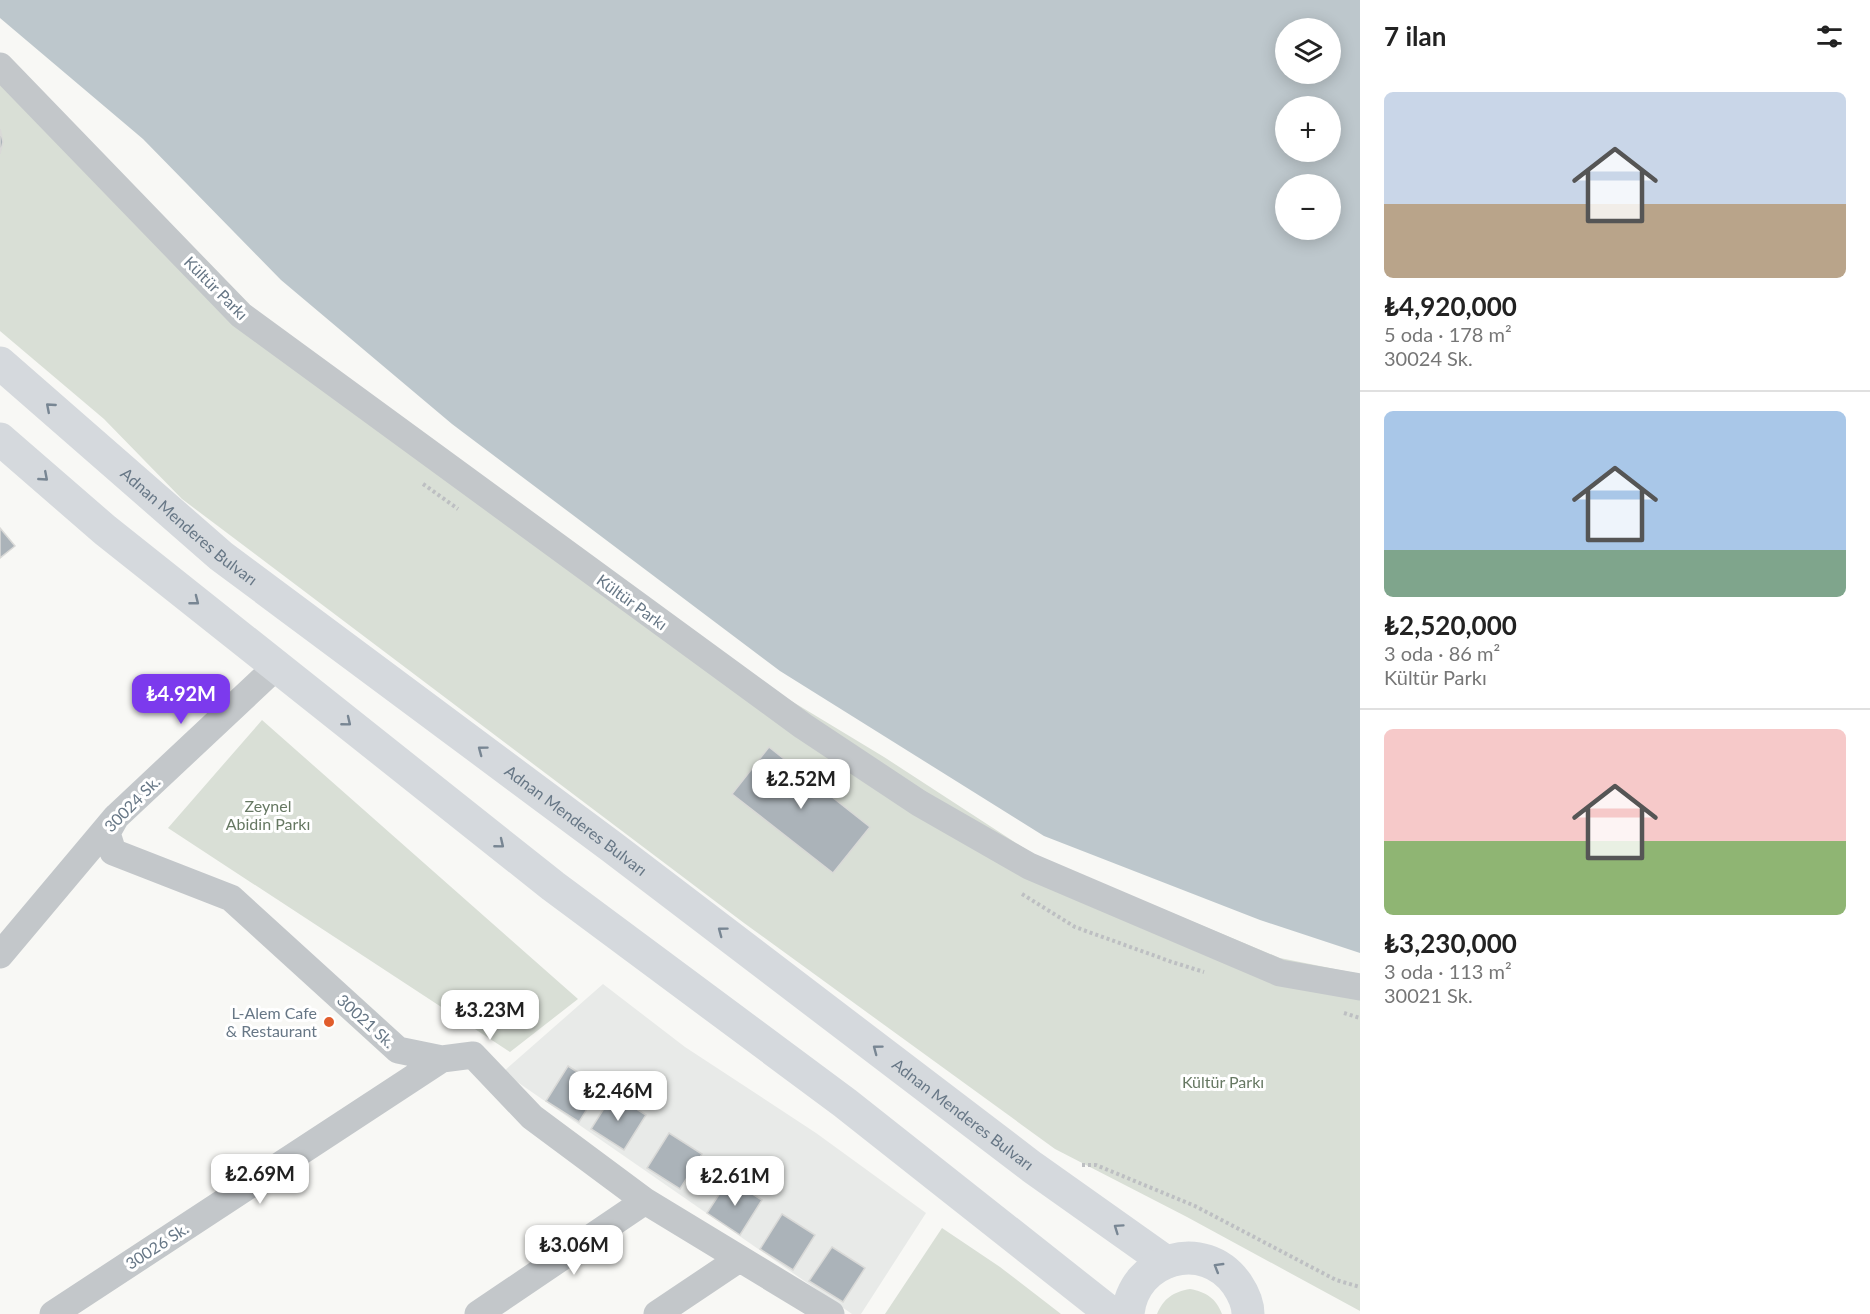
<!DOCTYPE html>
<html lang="tr">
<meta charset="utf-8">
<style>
body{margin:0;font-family:Lato,sans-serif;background:#f2f2f2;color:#222;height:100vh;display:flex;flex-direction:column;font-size:22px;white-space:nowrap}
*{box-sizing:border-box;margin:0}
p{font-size:20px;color:#767676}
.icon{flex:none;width:33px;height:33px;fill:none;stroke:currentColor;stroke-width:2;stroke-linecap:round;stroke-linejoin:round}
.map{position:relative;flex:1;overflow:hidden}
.drawer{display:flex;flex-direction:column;background:#fff;width:510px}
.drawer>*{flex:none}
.tools{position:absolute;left:1275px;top:18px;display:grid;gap:12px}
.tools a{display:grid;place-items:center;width:66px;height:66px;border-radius:50%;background:#fff;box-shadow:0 3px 15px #0003;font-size:30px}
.price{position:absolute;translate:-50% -51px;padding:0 14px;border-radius:12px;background:#fff;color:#222;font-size:20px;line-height:39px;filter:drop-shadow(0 2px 3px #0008)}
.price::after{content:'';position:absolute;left:50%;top:36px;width:18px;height:14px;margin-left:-9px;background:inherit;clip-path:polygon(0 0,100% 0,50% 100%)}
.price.active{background:#7c3aed;color:#fff}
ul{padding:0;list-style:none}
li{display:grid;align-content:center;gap:12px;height:318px;padding:0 24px}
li+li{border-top:2px solid #e0e0e0}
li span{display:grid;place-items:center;height:186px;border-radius:9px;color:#555}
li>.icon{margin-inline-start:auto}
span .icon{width:108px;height:108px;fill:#fffc;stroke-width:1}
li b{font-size:26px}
h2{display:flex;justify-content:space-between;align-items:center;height:72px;padding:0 24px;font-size:26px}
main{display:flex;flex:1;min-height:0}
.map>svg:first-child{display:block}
</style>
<main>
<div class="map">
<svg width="1360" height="1314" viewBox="0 0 1360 1314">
<rect width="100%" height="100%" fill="#f8f8f5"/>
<path fill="#e8eae8" d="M603 984 685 1047 816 1133 926 1213 861 1314H852L503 1072Z"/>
<path fill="#d9dfd6" d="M0 59 237 304 715 655 884 757 1036 856 1280 958 1360 974V1311L1187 1217 1055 1149 744 923 182 499 104 419 0 331Z
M262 720 578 999 510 1052 168 828Z
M942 1228 1000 1267 1061 1314H885Z
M1190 1289C1206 1292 1216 1298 1222 1314H1157C1164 1298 1173 1292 1190 1289Z"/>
<path fill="#bdc7cc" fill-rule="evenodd" d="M0 0H1360V953L1260 920 1044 836 780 671 452 424 281 280 143 139 0 18ZM1286 28H1330V74H1286ZM1286 106H1330V152H1286ZM1286 184H1330V230H1286Z"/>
<path fill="#abb3b9" stroke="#d9d9d7" stroke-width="1.5" d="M0 129 3 142 0 154Z
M0 528 15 546 0 558Z
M769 747 870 827 833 873 732 794Z
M568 1066 601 1087 579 1122 546 1101Z
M613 1094 646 1115 624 1150 591 1129Z
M669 1133 702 1154 680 1189 647 1168Z
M729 1179 762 1200 740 1235 707 1213Z
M782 1214 815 1235 793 1270 760 1249Z
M832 1247 865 1268 843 1302 809 1281Z"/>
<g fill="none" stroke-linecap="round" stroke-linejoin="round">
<path stroke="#bdbfc2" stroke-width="4" stroke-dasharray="3 3" stroke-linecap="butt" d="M423 484 458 509
M1022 894 1075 927 1172 962 1204 972
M1344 1013 1360 1018
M1082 1165H1096L1195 1206 1336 1280 1360 1287"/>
<path stroke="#c3c7ca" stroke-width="27" d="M0 66 241 315 803 726 919 803 1029 866 1280 973 1360 987
M116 817 107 833 113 852 231 898 398 1050 442 1059 473 1055 532 1117 645 1201 831 1314
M0 955 116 817 277 666
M53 1314 442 1059
M478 1314 645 1201
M657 1314 739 1259"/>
<g stroke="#d5d9dd" stroke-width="33">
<path id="s1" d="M0 363 221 556 612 847 1032 1167 1166 1262"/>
<path d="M0 439 105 530 553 886 845 1103 1112 1314"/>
<path d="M1128 1314C1133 1258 1204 1237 1237 1284 1243 1293 1248 1303 1248 1314"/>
</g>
</g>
<defs><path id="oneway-chevron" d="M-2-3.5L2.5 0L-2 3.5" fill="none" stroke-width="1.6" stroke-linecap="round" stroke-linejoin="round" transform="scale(1.5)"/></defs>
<g stroke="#788693">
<use href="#oneway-chevron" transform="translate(50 407) rotate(-139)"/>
<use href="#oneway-chevron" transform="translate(44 477) rotate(41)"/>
<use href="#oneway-chevron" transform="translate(195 601) rotate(38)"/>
<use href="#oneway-chevron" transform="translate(347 722) rotate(39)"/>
<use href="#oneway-chevron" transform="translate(482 750) rotate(-143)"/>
<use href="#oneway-chevron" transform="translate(500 844) rotate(39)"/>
<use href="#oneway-chevron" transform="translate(722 931) rotate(-143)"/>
<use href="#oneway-chevron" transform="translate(877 1049) rotate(-143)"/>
<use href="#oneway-chevron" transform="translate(1118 1228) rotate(-145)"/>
<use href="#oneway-chevron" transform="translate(1218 1267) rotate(-149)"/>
</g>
<circle fill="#e15d2c" stroke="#fff" stroke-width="2" cx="329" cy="1022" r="6"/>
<g text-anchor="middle" stroke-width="6" stroke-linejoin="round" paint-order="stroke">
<g font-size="16" fill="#677786" stroke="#fff">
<text transform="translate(216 288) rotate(45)" y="6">Kültür Parkı</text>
<text dy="6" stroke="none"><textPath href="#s1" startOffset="250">Adnan Menderes Bulvarı</textPath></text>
<text transform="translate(632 602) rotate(36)" y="6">Kültür Parkı</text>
<text transform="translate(132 804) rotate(-45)" y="6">30024 Sk.</text>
<text dy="6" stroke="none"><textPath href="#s1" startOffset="736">Adnan Menderes Bulvarı</textPath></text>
<text transform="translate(366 1021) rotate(42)" y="6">30021 Sk.</text>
<text dy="6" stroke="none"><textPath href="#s1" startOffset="1222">Adnan Menderes Bulvarı</textPath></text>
<text transform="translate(157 1246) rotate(-33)" y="6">30026 Sk.</text>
</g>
<g font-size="16" fill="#667862" stroke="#fff">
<text x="268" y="812">Zeynel<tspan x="268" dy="18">Abidin Parkı</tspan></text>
<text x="1223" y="1088">Kültür Parkı</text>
</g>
<g font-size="16" fill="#677786" stroke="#fff" text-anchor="end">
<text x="317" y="1019">L-Alem Cafe<tspan x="317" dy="18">&amp; Restaurant</tspan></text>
</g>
</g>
</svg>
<div class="tools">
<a><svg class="icon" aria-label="layers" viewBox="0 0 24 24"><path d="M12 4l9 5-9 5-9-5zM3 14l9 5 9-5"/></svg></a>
<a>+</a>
<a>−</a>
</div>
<b class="price active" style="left:181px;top:725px">₺4.92M</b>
<b class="price" style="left:801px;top:810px">₺2.52M</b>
<b class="price" style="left:490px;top:1041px">₺3.23M</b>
<b class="price" style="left:618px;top:1122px">₺2.46M</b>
<b class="price" style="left:260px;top:1205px">₺2.69M</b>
<b class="price" style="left:735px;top:1207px">₺2.61M</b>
<b class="price" style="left:574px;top:1276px">₺3.06M</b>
</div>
<section class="drawer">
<h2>7 ilan<svg class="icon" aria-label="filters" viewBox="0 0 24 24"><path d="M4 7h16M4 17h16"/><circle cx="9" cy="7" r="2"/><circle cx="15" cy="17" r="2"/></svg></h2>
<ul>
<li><span style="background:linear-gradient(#c9d6e8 60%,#b9a48a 0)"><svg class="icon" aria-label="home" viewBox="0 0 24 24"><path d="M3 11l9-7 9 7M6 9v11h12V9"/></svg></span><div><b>₺4,920,000</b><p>5 oda · 178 m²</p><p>30024 Sk.</p></div></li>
<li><span style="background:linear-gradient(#a9c7e8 75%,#7fa58c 0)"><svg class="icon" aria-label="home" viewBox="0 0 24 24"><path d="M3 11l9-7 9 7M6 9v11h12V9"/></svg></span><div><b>₺2,520,000</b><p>3 oda · 86 m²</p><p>Kültür Parkı</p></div></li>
<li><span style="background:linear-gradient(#f6c9c9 60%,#8fb573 0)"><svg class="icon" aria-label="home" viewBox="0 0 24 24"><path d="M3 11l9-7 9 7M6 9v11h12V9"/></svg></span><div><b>₺3,230,000</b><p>3 oda · 113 m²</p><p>30021 Sk.</p></div></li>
</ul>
</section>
</main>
